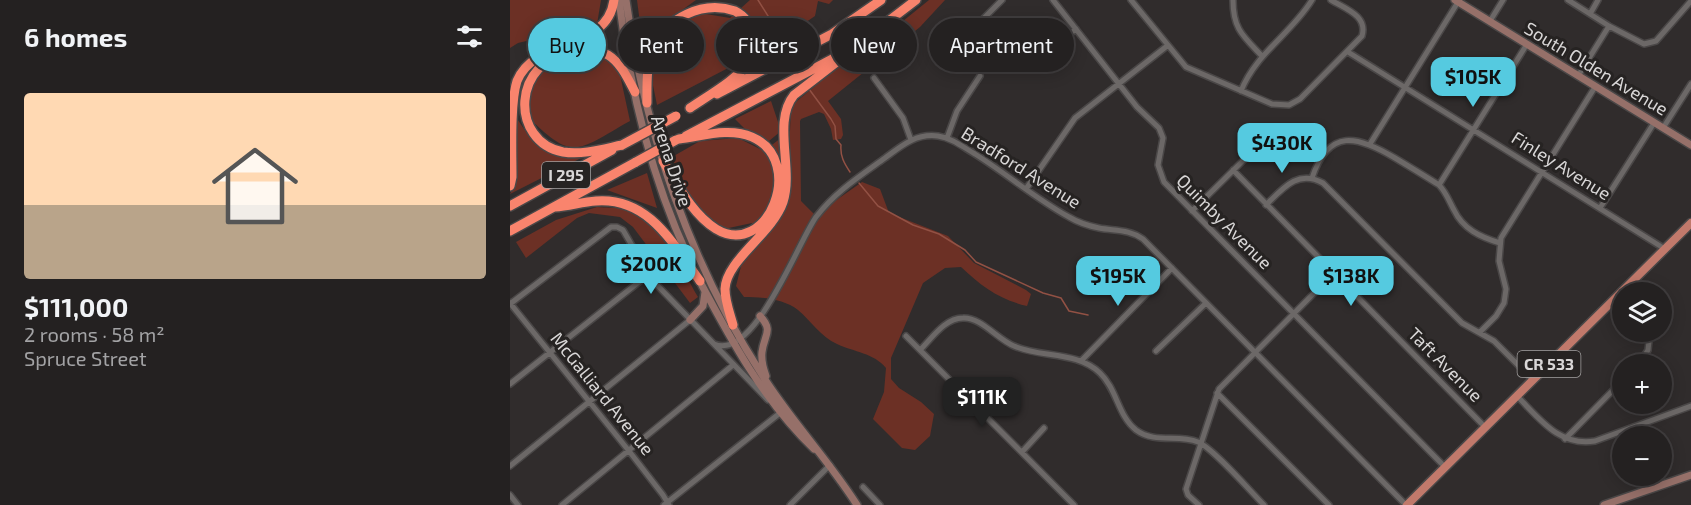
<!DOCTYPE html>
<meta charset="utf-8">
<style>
body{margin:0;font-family:"Exo 2",sans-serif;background:#302e2e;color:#f1f3f6;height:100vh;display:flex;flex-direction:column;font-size:22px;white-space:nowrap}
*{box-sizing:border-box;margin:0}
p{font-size:20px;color:#a3a3a5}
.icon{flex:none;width:33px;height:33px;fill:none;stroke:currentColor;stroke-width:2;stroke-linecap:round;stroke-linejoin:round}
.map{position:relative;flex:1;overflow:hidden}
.details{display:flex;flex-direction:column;background:#242121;width:510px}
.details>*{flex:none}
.guide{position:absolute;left:18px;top:18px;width:570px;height:54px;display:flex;gap:12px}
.fabs{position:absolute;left:1102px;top:282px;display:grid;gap:12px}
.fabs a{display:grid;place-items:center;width:60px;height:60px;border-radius:50%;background:#242121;box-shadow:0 3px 15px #0003,0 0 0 2px #413e3f;font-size:30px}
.price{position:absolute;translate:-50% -51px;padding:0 14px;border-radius:12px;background:#55cae0;color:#111;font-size:20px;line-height:39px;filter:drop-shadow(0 2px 3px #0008)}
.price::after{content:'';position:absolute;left:50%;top:36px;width:18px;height:14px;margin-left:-9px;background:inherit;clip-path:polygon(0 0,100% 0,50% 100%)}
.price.current{background:#222;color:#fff}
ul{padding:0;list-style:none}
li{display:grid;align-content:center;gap:12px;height:318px;padding:0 24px}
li+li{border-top:2px solid #413e3f}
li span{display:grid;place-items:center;height:186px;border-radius:6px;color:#555}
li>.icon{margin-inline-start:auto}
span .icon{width:108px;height:108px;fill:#fffc;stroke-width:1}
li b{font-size:26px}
h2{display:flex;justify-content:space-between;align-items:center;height:72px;padding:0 24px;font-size:26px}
.tag{padding:0 21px;border-radius:27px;background:#242121;box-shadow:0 3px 15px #0003,0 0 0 2px #413e3f;font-size:21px;line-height:54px}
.tag.current{background:#55cae0;color:#111}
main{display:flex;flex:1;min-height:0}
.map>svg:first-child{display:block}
</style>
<main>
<section class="details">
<h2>6 homes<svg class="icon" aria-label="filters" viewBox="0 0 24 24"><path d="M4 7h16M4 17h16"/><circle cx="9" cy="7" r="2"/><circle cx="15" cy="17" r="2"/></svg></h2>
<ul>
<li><span style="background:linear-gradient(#ffd9b3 60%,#b9a48a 0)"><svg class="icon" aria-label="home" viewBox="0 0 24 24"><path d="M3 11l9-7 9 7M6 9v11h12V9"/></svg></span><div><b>$111,000</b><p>2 rooms · 58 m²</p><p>Spruce Street</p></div></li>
</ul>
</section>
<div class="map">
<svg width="1181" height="505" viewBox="0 0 1181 505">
<rect width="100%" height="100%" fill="#302c2c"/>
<path fill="#6c3025" d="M0 0H91L87 24 8 43 0 48Z
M127 0H186L132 39Z
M240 0H323L319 4 308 1 305 16 274 37 230 41 222 66 147 105 135 46 153 37 190 13 220 18Z
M419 0H435L410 27 318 101 331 119 333 135 331 139 323 140 321 129 314 114 309 112 291 119 290 121 291 201 305 215 352 182 370 189 379 213 438 236 464 263 516 290 521 294 517 306C490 300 471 286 451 267L435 268 413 283 381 358V379L389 388 411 402 424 414 420 436 405 450 392 448 363 419 374 392 376 368C364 353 344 352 327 344 311 337 301 321 288 310 274 299 252 297 234 297L226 286 242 223 214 229 186 207 171 182 162 157 190 141 228 138 254 151 280 131 281 106 335 61 377 34Z
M83 55 107 61 120 121C66 151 64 163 16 115L21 84 37 62Z
M261 101 271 131 259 141 237 131 225 119Z
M6 117C27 150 40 158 79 154L0 194 3 188Z
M137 173 147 208 97 190Z
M87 207C96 208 106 207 115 209 151 219 170 267 188 297L180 303 123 227 110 217 79 213 67 218 16 258 6 242 46 220Z"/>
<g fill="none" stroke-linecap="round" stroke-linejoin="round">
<path stroke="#925144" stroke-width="1.5" d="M248 0 275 43
M299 89 321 119 325 126 326 139 331 145C330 156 334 163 340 172
M349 183 368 206 403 225 429 234 455 250 466 262 533 293 551 298 559 311 578 315"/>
<g stroke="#4a4747" stroke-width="8">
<path id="street" d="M543 0 627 107 649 128 653 138 648 165 654 182 935 467
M621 0 676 67 762 104 779 105 790 99 852 36C858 16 836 9 821 0
M723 0C723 29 733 36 752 56
M1058 0 1099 26 1134 44 1146 41 1181 1
M1080 14 1088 0
M980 21 993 0
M460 39 470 22 492 0
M838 52 1155 249
M525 60 566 29
M1068 76 1099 26
M364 78 393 118 401 140
M731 91C746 53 781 34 802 0
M1153 128 1181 84
M437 138 447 111 470 76
M860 144 948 2
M723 170 975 427
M802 178C819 127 848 136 885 158 900 167 915 176 929 185 936 192 939 201 944 210 953 229 970 237 990 243
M929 185 1017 44
M516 189 565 118 657 46
M756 205C773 188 788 169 813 183L952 323 984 341 1023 380
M1090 208 1144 123
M682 211 758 136
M0 303 119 451 153 495 159 505
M0 304 101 227H107L113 230 135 268 146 284 258 400
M970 332 986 316 994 303 996 289 989 261 991 238 1085 87
M396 336 564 505
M204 344C244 362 288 242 306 217 325 192 350 176 375 158 391 146 406 133 428 136 442 138 453 147 465 154 497 174 526 199 559 217 569 223 579 226 589 228 605 231 619 229 633 239L896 505
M410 350C422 338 435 318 453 318 471 317 487 339 504 346 531 358 567 351 590 373 607 389 608 416 626 430 645 444 668 434 688 442 703 448 740 491 754 505
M646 351 696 303
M571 361 662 268
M1129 364 1138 350 1140 332
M0 384 139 274
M707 393 819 505
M1007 396C1029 418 1049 447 1085 441L1181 406
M1055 439 1113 380
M512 452 534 428
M0 466 180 320
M353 487 370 505
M0 495 8 505
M52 505 223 365
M154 505 270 413
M280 505 320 465
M689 505 678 495 676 489 709 389 824 273"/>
</g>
<g stroke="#4a4747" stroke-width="10">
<path id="secondary" d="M109 0C120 90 142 181 181 263
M116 0C135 134 181 267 256 381 284 424 319 461 347 505
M945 0 1181 145
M188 278C221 340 253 400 304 449
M250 316C264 331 254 335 252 352 251 361 253 368 256 376
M180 320 193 306 195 292
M1094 505 1181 475"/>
</g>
<g stroke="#4a4747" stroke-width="11">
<path id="primary" d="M897 505 1181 223"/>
</g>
<g stroke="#4a4747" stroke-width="12">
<path id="highway" d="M372 26 406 0
M207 94 322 34 371 0
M137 103C137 85 136 66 143 49 155 18 193 0 225 11 235 16 241 25 243 36 245 45 243 55 238 63 229 78 196 97 180 108
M176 136 326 57
M112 145C93 149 73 155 53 152 0 142 0 59 66 51 77 50 88 50 98 55 111 63 118 79 125 92
M153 161C168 185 182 214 206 229 258 260 297 161 242 137 219 127 193 136 169 139
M0 186 2 177C2 151 0 103 7 81 26 36 97 52 104 0
M0 206 102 150
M45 207C59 206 72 202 86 201 139 197 163 244 190 281
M0 231 126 162
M223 325C220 314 215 301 215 289 216 260 262 234 273 202 284 169 262 122 284 95L376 24"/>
</g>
<use href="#street" stroke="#6c6867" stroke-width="5"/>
<use href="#secondary" stroke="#967069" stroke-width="7"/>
<use href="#primary" stroke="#c1796b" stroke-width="8"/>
<use href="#highway" stroke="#f9846d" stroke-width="9"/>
<g stroke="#4a4747" stroke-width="12" stroke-linecap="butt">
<path id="highway-bridge" d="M112 145 166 116
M126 162 166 140"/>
</g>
<use href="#highway-bridge" stroke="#f9846d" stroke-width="9"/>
</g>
<g text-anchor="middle" stroke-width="6" stroke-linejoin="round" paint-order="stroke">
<g fill="#262322" stroke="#a3a1a1" stroke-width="1.5">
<rect x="32" y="162" width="48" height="26" rx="4.5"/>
<rect x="1007.5" y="351" width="63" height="26" rx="4.5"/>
</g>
<g font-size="16" font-weight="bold" fill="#d9d7d7">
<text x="56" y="181">I 295</text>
<text x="1039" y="370">CR 533</text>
</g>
<g font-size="18" fill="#d9d7d7" stroke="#262322">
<text transform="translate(1086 69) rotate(31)" y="6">South Olden Avenue</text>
<text transform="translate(161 161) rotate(72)" y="6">Arena Drive</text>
<text transform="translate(1051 166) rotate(32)" y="6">Finley Avenue</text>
<text transform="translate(511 168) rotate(32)" y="6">Bradford Avenue</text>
<text transform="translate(714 222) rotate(45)" y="6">Quimby Avenue</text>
<text transform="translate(935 365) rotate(45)" y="6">Taft Avenue</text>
<text transform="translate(92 394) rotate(51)" y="6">McGalliard Avenue</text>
</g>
</g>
</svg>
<div class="fabs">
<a><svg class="icon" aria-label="layers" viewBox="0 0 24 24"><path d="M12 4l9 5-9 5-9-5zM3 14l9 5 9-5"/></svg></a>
<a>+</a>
<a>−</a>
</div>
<b class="price" style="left:963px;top:108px">$105K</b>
<b class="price" style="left:772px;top:174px">$430K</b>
<b class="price" style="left:141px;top:295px">$200K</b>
<b class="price" style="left:608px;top:307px">$195K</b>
<b class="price" style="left:841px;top:307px">$138K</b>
<b class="price current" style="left:472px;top:428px">$111K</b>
<div class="guide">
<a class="tag current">Buy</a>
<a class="tag">Rent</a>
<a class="tag">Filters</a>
<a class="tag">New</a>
<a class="tag">Apartment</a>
</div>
</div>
</main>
